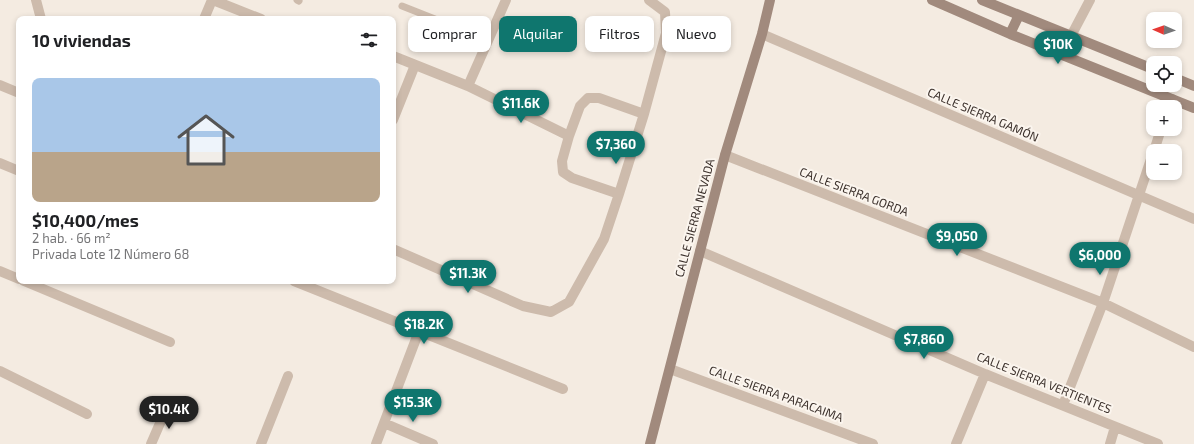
<!DOCTYPE html>
<html lang="es">
<meta charset="utf-8">
<style>
body{margin:0;font-family:"Exo 2",sans-serif;background:#f2f2f2;color:#202124;height:100vh;display:flex;flex-direction:column;font-size:15px;white-space:nowrap}
*{box-sizing:border-box;margin:0}
p{font-size:13px;color:#757577}
.icon{flex:none;width:22px;height:22px;fill:none;stroke:currentColor;stroke-width:2;stroke-linecap:round;stroke-linejoin:round}
.map{position:relative;flex:1;overflow:hidden}
.details{position:absolute;left:16px;top:16px;width:380px;height:268px;display:flex;flex-direction:column;background:#fff;border-radius:8px;box-shadow:0 2px 6px #0003}
.details>*{flex:none}
.top-card{position:absolute;left:408px;top:16px;width:380px;height:36px;display:flex;gap:8px}
.needle{width:26px;rotate:272deg}
.fabs{position:absolute;left:1146px;top:12px;display:grid;gap:8px}
.fabs a{display:grid;place-items:center;width:36px;height:36px;border-radius:8px;background:#fff;box-shadow:0 2px 6px #0003;font-size:20px}
.price{position:absolute;translate:-50% -34px;padding:0 9px;border-radius:14px;background:#0f766e;color:#fff;font-size:13px;line-height:26px;filter:drop-shadow(0 1px 2px #0008)}
.price::after{content:'';position:absolute;left:50%;top:24px;width:12px;height:9px;margin-left:-6px;background:inherit;clip-path:polygon(0 0,100% 0,50% 100%)}
.price.selected{background:#222;color:#fff}
ul{padding:0;list-style:none}
li{display:grid;align-content:center;gap:8px;height:212px;padding:0 16px}
li span{display:grid;place-items:center;height:124px;border-radius:8px;color:#555}
li>.icon{margin-inline-start:auto}
span .icon{width:72px;height:72px;fill:#fffc;stroke-width:1}
li b{font-size:17px}
h2{display:flex;justify-content:space-between;align-items:center;height:48px;padding:0 16px;font-size:17px}
.chip{padding:0 14px;border-radius:8px;background:#fff;box-shadow:0 2px 6px #0003;font-size:14px;line-height:36px}
.chip.selected{background:#0f766e;color:#fff}
.map>svg:first-child{display:block}
</style>
<div class="map">
<svg width="1194" height="444" viewBox="0 0 1194 444">
<rect width="100%" height="100%" fill="#f4ebe1"/>
<g fill="none" stroke-linecap="round" stroke-linejoin="round">
<path stroke="#cdbbac" stroke-width="7" d="M297 0 299 1
M402 6 488 40"/>
<path stroke="#cdbbac" stroke-width="10" d="M36 0 41 19
M213 0 261 19
M204 19 212 0
M762 34 1194 219
M1071 36 1090 0
M393 56 468 86 569 136 562 161 563 172 572 178 619 194
M0 85 19 93
M468 86 506 0
M1169 107 1172 99
M393 120 415 65
M569 136 580 106 588 98H599L644 114
M1154 151 1161 129
M725 155 1103 303 1194 347
M0 163 19 171
M393 249 523 306 551 312 569 302 604 239 619 194 644 114 666 33 665 12 649 0
M700 251 985 374 1158 444
M0 271 19 279
M24 281 170 342
M294 281 563 389
M670 369 873 444
M0 371 87 414
M1063 405 1103 303 1153 153
M384 423 433 444
M151 444 167 407
M261 444 288 376
M376 444 419 331
M956 444 985 374
M1110 444 1115 427"/>
<path stroke="#a18a7d" stroke-width="10" d="M932 0 1010 34 1194 108
M982 0 1153 69
M1010 34 1019 15
M1175 78 1194 86
M650 444 725 155 762 34 770 0"/>
</g>
<g text-anchor="middle" stroke-width="4" stroke-linejoin="round" paint-order="stroke">
<g font-size="12" fill="#3b302b" stroke="#fbf5ee">
<text transform="translate(983 115) rotate(23)" y="4">CALLE SIERRA GAMÓN</text>
<text transform="translate(854 192) rotate(21)" y="4">CALLE SIERRA GORDA</text>
<text transform="translate(695 218) rotate(-75)" y="4">CALLE SIERRA NEVADA</text>
<text transform="translate(1044 383) rotate(22)" y="4">CALLE SIERRA VERTIENTES</text>
<text transform="translate(776 394) rotate(20)" y="4">CALLE SIERRA PARACAIMA</text>
</g>
</g>
</svg>
<div class="fabs">
<a><svg class="needle" viewBox="-14 -14 28 28"><path d="M0-13l5 13h-10z" fill="#e53935"/><path d="M0 13l5-13h-10z" fill="#757577"/></svg></a>
<a><svg class="icon" aria-label="locate" viewBox="0 0 24 24"><circle cx="12" cy="12" r="6"/><path d="M12 2v4M12 18v4M2 12h4M18 12h4"/></svg></a>
<a>+</a>
<a>−</a>
</div>
<b class="price" style="left:1058px;top:65px">$10K</b>
<b class="price" style="left:521px;top:124px">$11.6K</b>
<b class="price" style="left:616px;top:165px">$7,360</b>
<b class="price" style="left:957px;top:257px">$9,050</b>
<b class="price" style="left:1100px;top:276px">$6,000</b>
<b class="price" style="left:468px;top:294px">$11.3K</b>
<b class="price" style="left:424px;top:345px">$18.2K</b>
<b class="price" style="left:924px;top:360px">$7,860</b>
<b class="price" style="left:413px;top:423px">$15.3K</b>
<b class="price selected" style="left:169px;top:430px">$10.4K</b>
<div class="top-card">
<a class="chip">Comprar</a>
<a class="chip selected">Alquilar</a>
<a class="chip">Filtros</a>
<a class="chip">Nuevo</a>
</div>
<section class="details">
<h2>10 viviendas<svg class="icon" aria-label="filters" viewBox="0 0 24 24"><path d="M4 7h16M4 17h16"/><circle cx="9" cy="7" r="2"/><circle cx="15" cy="17" r="2"/></svg></h2>
<ul>
<li><span style="background:linear-gradient(#a9c7e8 60%,#b9a48a 0)"><svg class="icon" aria-label="home" viewBox="0 0 24 24"><path d="M3 11l9-7 9 7M6 9v11h12V9"/></svg></span><div><b>$10,400/mes</b><p>2 hab. · 66 m²</p><p>Privada Lote 12 Número 68</p></div></li>
</ul>
</section>
</div>
